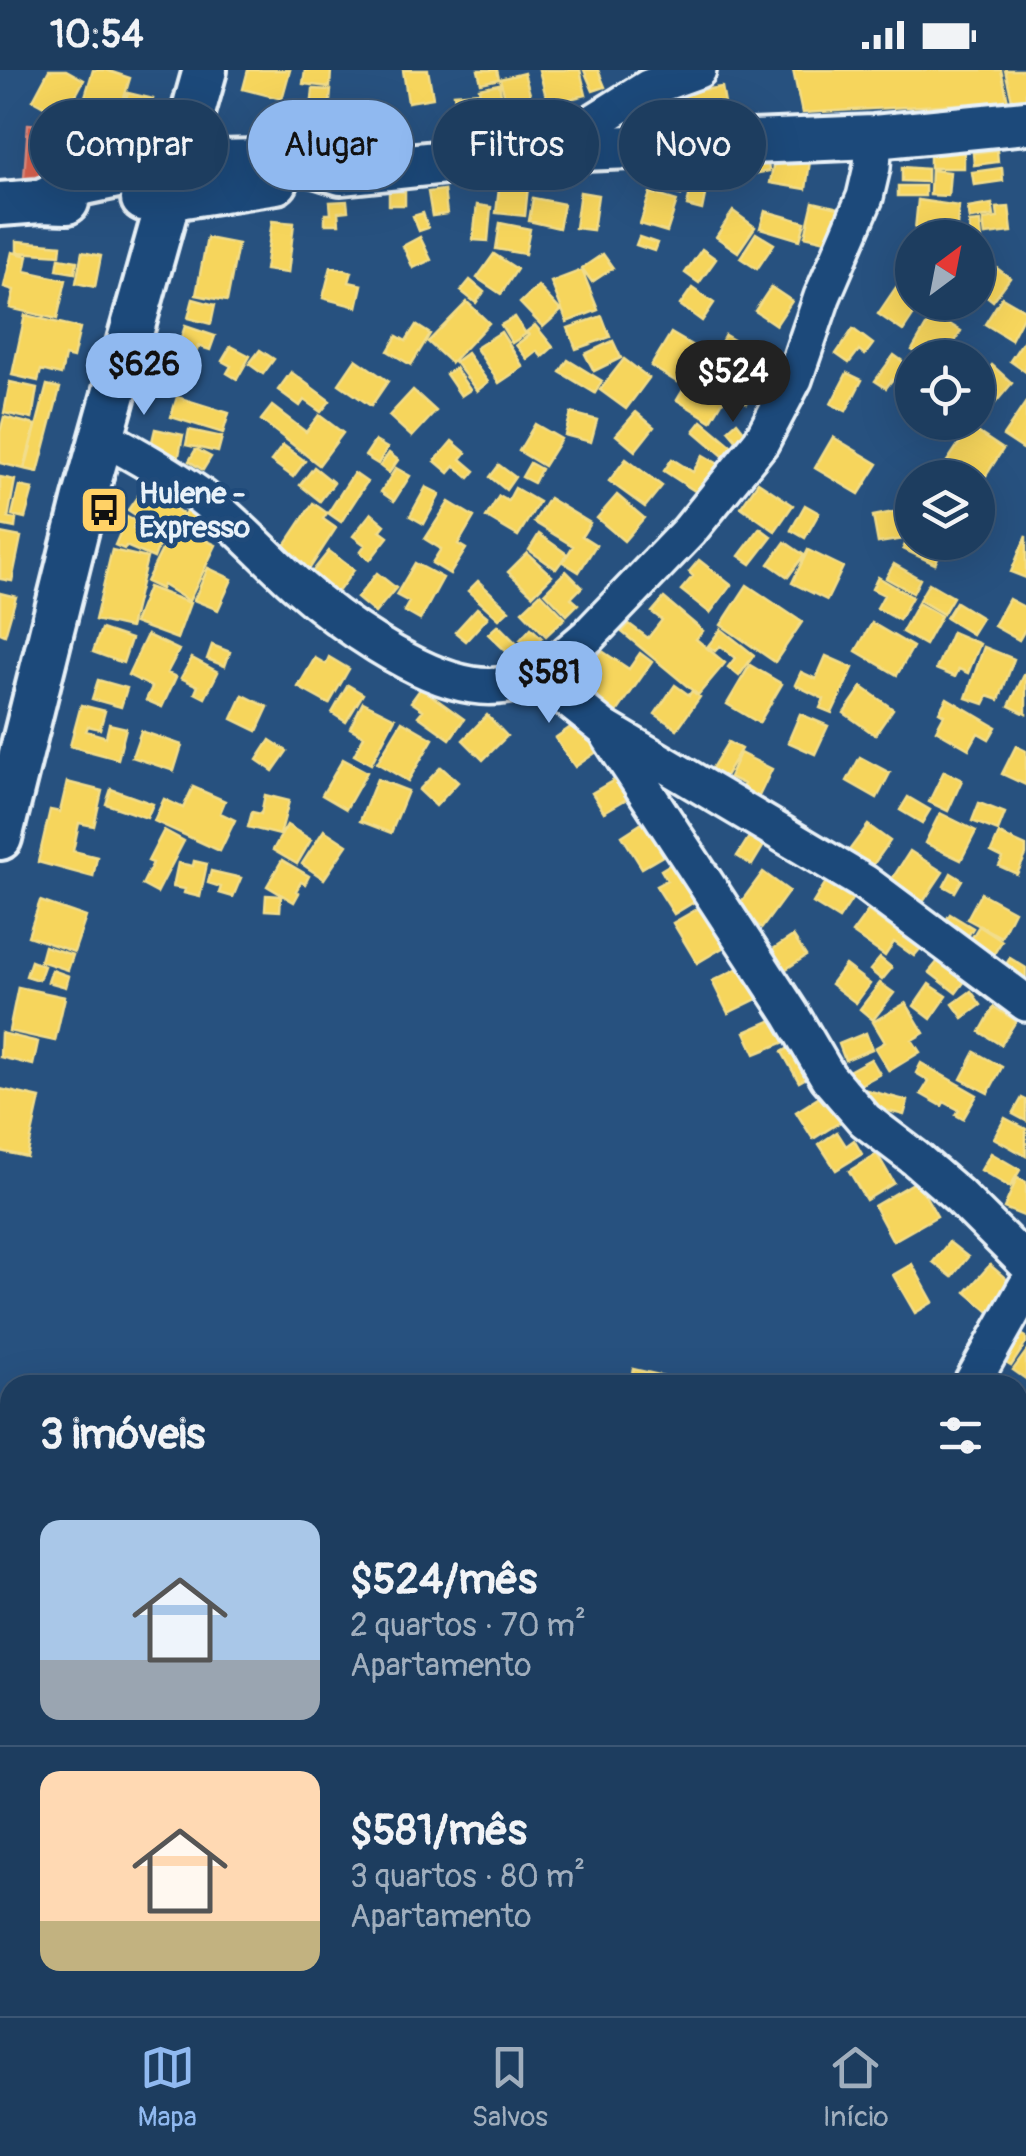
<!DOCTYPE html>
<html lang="pt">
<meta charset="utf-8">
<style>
body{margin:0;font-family:Pangolin,sans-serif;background:#254465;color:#f1f3f6;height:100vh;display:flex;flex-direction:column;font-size:38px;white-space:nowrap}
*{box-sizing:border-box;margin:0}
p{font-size:32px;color:#a0aebd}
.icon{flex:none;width:55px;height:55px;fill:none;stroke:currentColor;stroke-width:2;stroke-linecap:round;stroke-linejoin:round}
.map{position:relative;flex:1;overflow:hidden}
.sheet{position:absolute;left:0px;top:1305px;width:1028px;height:642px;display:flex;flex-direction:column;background:#1d3d5f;border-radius:30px 30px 0 0;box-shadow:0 10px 40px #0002,0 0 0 2px #3b5674}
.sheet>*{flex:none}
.hud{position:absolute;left:30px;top:30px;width:968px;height:90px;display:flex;gap:20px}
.needle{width:65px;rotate:32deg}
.fabs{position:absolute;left:895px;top:150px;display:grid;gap:20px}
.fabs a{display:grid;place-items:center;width:100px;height:100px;border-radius:50%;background:#1d3d5f;box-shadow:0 10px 40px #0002,0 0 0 2px #3b5674;font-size:50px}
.price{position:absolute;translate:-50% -85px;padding:0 22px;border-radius:35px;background:#90b9f0;color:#111;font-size:32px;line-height:65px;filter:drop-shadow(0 2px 5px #0008)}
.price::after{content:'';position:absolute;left:50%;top:60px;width:30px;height:22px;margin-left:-15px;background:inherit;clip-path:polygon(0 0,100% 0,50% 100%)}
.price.on{background:#222;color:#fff}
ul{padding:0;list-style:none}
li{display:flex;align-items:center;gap:30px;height:250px;padding:0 40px}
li+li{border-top:2px solid #3b5674}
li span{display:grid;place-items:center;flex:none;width:280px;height:200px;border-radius:20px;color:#555}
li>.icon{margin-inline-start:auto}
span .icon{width:120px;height:120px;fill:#fffc;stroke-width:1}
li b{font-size:42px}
h2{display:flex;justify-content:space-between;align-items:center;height:120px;padding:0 40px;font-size:42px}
.chip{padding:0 35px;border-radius:45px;background:#1d3d5f;box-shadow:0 10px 40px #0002,0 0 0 2px #3b5674;font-size:35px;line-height:90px}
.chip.on{background:#90b9f0;color:#111}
.status{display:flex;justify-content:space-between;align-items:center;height:70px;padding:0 50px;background:#1d3d5f;direction:ltr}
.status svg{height:28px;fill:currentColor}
.tab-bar{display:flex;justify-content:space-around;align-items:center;height:140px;border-top:2px solid #3b5674;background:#1d3d5f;font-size:28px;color:#a0aebd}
.tab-bar a{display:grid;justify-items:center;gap:5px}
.tab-bar .on{color:#90b9f0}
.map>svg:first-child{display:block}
</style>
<div class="status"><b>10:54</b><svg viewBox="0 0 49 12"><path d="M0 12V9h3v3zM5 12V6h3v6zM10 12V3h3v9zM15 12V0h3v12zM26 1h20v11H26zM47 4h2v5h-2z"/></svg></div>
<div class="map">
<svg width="1026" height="1946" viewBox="0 0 1026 1946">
<rect width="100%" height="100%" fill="#27517f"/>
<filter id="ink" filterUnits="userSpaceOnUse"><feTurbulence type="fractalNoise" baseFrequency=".01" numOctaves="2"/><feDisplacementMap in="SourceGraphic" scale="20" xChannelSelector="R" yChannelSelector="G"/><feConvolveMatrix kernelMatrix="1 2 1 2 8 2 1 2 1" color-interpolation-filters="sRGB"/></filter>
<g filter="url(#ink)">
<path fill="#f6d55c" stroke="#f2dd8b" stroke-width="2.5" d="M49 0H66L84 10 64 47 33 30Z
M93 0H106L130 8 121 38 144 46 140 57 96 42 98 35 84 30Z
M248 0H290L282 29 243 19Z
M305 0H331L330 17 303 14Z
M403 0H428L433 28 408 32Z
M478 0H497L499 9 481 13Z
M539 0H580L586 25 548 34Z
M584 0H598L605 17 593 21Z
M793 0H1001L1008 31 802 43Z
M1005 0H1026V33L1013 34Z
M524 3 534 38 510 45 500 9Z
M499 14 503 34 482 37 479 18Z
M722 17 726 40 659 49 656 27Z
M313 19 331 20 328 53 310 51Z
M479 22 481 46 457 48 454 24Z
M128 23 153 29 149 43 124 37Z
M81 36 94 37 89 92 76 90Z
M503 38 505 47 486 51 483 42Z
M276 47 291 52 283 75 268 70Z
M98 51 115 53 114 91 93 93Z
M115 53 145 59 140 80 115 81Z
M340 54H353V67H340Z
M997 80 998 92 974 95 973 83Z
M930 82H964V98H930Z
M775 85 810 91 806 119 770 113Z
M767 87 769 101 753 104 750 91Z
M676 92 688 95 681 125 664 121 669 102 674 103Z
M902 97 927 99V112L902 111Z
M1002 98 1003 111 974 115 972 102Z
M931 100 950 102 948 126 930 125Z
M501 103 529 106 525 146 496 143Z
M692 112 707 115 702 140 687 136Z
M898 116H925V126H898Z
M444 120 447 144 432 146 428 122Z
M389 121 405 122V135H389Z
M580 122 598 125 593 160 575 158Z
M650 123 677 131 667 162 640 154Z
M533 128 564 134 559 158 529 151Z
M918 130 959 136 956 165 915 160Z
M347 131 348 141 338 142 339 154H325V144H331L330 132Z
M813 132 847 140 839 174 805 166Z
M992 134 994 146 970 149 968 138Z
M477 135 491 137 488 171 473 170Z
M1009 137 1012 162 985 165 983 150 998 148 997 138Z
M733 141 755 157 738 182 716 167Z
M765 141 805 152 800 170 760 158Z
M423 143 428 158 419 161 413 146Z
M272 151 294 153 288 203 265 200Z
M980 152 982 170 978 171V168H971L969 153Z
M500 153 530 159 525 184 496 179Z
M756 163 774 174 757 199 740 188Z
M420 167 431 190 413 198 403 176Z
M639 167 657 173 654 181 636 175Z
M207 168 238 174 227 231 196 225Z
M17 171 61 175 60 185 17 182Z
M702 179 716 189 699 213 685 203Z
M12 182 28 186 25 201 66 210 57 249 10 238 14 220 4 217Z
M82 182 101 186 95 217 76 213Z
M494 184 517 199 501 224 477 208Z
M603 184 613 198 592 212 582 198Z
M978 184 1010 208 993 231 978 219Z
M59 188 77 191 75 203 57 200Z
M331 197 352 202 349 212 362 215 357 237 323 228Z
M582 200 598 240 567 252 551 212Z
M470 210 484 222 476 233 461 221Z
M901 210 912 218V232H922L903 261 878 244Z
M538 216 561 241 543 257 520 233Z
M771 217 792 231 776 255 755 241Z
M692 218 714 233 702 251 680 235Z
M1002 227 1026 241 1011 270 985 254Z
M193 229 215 235 211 254 188 248Z
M467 232 489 253 451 293 428 272Z
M933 244 961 261 946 288H925L912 280Z
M25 245 80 258 73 288 65 286 61 305 41 300 38 311 12 305Z
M602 246 610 267 576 279 568 258Z
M515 247 526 264 512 273 501 255Z
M416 255 430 264 411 295 388 281 397 266 406 271Z
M535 255 553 277 542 287 537 281 527 289 516 275 529 265 526 262Z
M185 256 215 266 210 280 198 276 195 287 177 281Z
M853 259 873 274 865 285 859 280 849 293 836 284Z
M501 262 523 297 499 313 476 278Z
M671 263 698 279 677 312 651 296Z
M725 265 744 276 734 293 715 283Z
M1026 267V302L1010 291Z
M613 271 621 288 594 301 585 284Z
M231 276 250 286 237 309 227 303 231 296 222 291Z
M260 280 274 289 263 304 249 294Z
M467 283 488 312 477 321 455 292Z
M894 285 912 298V314L908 321 892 310 886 318 875 311Z
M702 288 755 320 747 333 728 322 711 351 677 330Z
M356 289 388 311 371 336 339 314Z
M624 289 649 308 626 339 600 320Z
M568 290 602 311 595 323 560 302Z
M992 295 1012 313 991 338 978 327V304L982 307Z
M455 298 470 320 461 326 446 304Z
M291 302 330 331 321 342 304 330 300 336 278 320Z
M847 303 862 310 846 341 831 334Z
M10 312 37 318 32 349 4 343Z
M47 315 60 318 38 402 25 399Z
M413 320 436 341 412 367 389 346Z
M177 327 229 343 223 363 171 347Z
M1026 332V381L1003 366Z
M272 336 306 362 319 345 343 363 319 395 261 350Z
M636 342 654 357 635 381 616 365Z
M571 343 597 350 591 372 565 365Z
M4 347 35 355 24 399 0 393V362Z
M702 351 745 387 736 397 694 361Z
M737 352 748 366 739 373 728 360Z
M535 354 561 369 544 396 519 381Z
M970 357 1003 379 978 418V408H942L938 405Z
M155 359 183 365 177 395 148 389Z
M189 360 222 367 218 382 186 375Z
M833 367 878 394 859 424 815 398Z
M375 371 387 378 378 394 365 386Z
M452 371 466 383 461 389 475 401 469 408 455 396 449 403 435 391Z
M283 375 305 391 293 407 271 391Z
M196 379 211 387 203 400 189 391Z
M389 383 398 390 389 403 380 396Z
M703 385 720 395 701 425 664 401 672 389 693 402Z
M626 389 662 416 645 437 609 411Z
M530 393 541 399 534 413 522 407Z
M499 395 515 407 506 420 490 407Z
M314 397 334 413 320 431 300 415Z
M396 398 410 406 394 431 381 422Z
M354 403 367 412 341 452 328 443Z
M0 407 15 410 8 448 16 449 15 458 0 455Z
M758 412 793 435 775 461 741 437Z
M19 416 33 419 25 448 12 445Z
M144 417 183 444 171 461 153 448 149 454 128 440Z
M426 417 440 424 424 454 410 446Z
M515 418 539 432 518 466 486 447 499 426 508 431Z
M617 425 644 448 624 471 597 448Z
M549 428 590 453 582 466 596 475 579 502 563 492 573 476 534 452Z
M449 432 474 447 458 474 466 479 450 504 432 493 441 479 425 469Z
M313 433 327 443 323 449 336 458 308 501 292 491 296 486 283 478Z
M805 435 819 443 805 468 791 460Z
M187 439 198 444 195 452 205 457 201 468 216 475 189 531 163 515 161 519 146 512 167 470 171 472Z
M899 441 904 469 878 473 873 446Z
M371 443 385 455 380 461 388 467 370 490 360 482 365 475 353 466Z
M127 447 135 451 133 458 144 463 147 455 164 462 154 488 126 476 124 479 115 475Z
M760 458 772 467 751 494 739 486Z
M912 459V472H945L935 494 903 479Z
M0 463 21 467 12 511 0 509Z
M539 464 567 484 556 499 529 480Z
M1026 466V508L1011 502Z
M785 472 804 485 788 507 769 494Z
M112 480 147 488 130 558 95 550Z
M808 480 843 497 827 530 792 513Z
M329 481 354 500 337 523 321 511 315 518 305 511Z
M527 483 552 506 533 525 508 502Z
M699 490 731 515 710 543 681 520 693 506 689 502Z
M415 493 443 508 420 550 404 541 409 532 396 525Z
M894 494 920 509 913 523 886 508Z
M208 498 232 509 218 540 194 530Z
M566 501 582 517 571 528 578 534 567 545 545 522Z
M377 503 396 518 375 543 357 528Z
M878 507 912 527 899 550 877 538 884 525 872 519Z
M478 511 509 540 499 549 468 521Z
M929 513 953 527 943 544 919 530Z
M747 515 802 552 775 592 721 555Z
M148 517 190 533 177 569 134 553Z
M0 523 16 527 5 565 0 563Z
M541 523 565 548 546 566 522 541Z
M664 528 703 561 696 569 725 593 698 625 622 562 629 554 648 568 662 550 652 542Z
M1009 529 1026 538V558L1019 570 994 556Z
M956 532 982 548 972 564 946 548Z
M918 533 941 546 925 575 902 562Z
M477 538 488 547 466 571 455 562Z
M872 553 913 577 897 605 856 581Z
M498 555 521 578 512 587 488 564Z
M531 558 542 568 531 580 520 570Z
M101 559 131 569 123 593 93 582Z
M721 559 754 585 739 606 728 597 735 588 720 576 715 581 708 576Z
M952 562 980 574 968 603 959 599 955 607 936 599Z
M147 565 179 580 167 603 176 607 162 637 146 630 152 617 128 605Z
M212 575 230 582 225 596 207 589Z
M984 577 1014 589 999 630 988 626 984 634 966 628Z
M602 581 629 599 640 583 652 592 615 645 576 618Z
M826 586 853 598 832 643 820 638 824 629 795 615 801 602 816 609Z
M329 587 349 599 329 634 298 617 315 588 326 594Z
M192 588 218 602 205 628 195 623 198 616 181 608Z
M750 595 782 614 759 653 727 634Z
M1026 601V644L1009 636Z
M98 610 127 618 121 637 92 629Z
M348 615 363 624 346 652 332 643Z
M675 615 689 625 692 621 700 627 677 659 655 644Z
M862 617 893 639 875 665 844 643Z
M421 618 464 649 450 669 418 646 423 640 411 632Z
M243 625 268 637 257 661 232 649Z
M947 628 996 657 989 669 978 663 969 679 936 660 944 645 939 642Z
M363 632 395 648 371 694 354 685 364 666 350 658Z
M81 635 105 641 100 659 88 656 86 661 106 667 109 654 126 658 118 689 70 676Z
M800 644 828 656 815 684 788 672Z
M487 645 507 666 483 690 463 670Z
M402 651 433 669 408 711 377 693Z
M578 652 598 681 575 697 555 668Z
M141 661 182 675 174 701 132 687Z
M270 670 287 681 273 701 257 690Z
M728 672 741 679 722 711 709 703Z
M1016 676 1026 681V715L1002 704Z
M740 683 772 699 757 730 740 722 744 714 729 707Z
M860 687 890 703 877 728 847 711Z
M343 689 367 702 346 739 322 725Z
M441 697 458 712 436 736 419 720Z
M944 701 962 710 948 741 929 732Z
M377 709 408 721 391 763 360 751Z
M616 709 628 728 604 742 592 723Z
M67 712 102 721 94 756 79 753 73 781 97 787 93 807 38 792 50 740 60 742Z
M193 717 225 731 220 743 235 750 220 781 154 751 164 729 183 738Z
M111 719 153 734 147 748 106 734Z
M265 725 289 731 280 765 248 757 252 742 261 744Z
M908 727 930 740 922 753 900 740Z
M979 733 1005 743 998 761 972 751Z
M940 743 976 761 961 790 925 773Z
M650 748 671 781 642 798 622 766Z
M287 755 311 770 297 794 273 780Z
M868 755 890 771 868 802 845 786Z
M164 760 184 771 157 823 142 815 153 793 148 791Z
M324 760 347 775 324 809 302 794Z
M751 764 766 772 752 795 737 786Z
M999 764 1026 776V785L1017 804 999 796 1003 788 991 782Z
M910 781 943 802 917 841 885 820Z
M679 789 702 827 674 844 656 816 667 810 661 800Z
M282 790 309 806 305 814 301 812 296 821 299 823 294 832 267 816Z
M194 791 207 794 200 827 184 823 185 819 173 817 178 793 193 796Z
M211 801 241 808 233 827 219 823 221 817 208 813Z
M763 802 789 821 762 858 736 839Z
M951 803 962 810 955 822 944 816Z
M826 812 852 829 839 849 813 833Z
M981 823 1014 841 1001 867 967 849Z
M266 825 281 826 280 841 265 840Z
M40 831 86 847 74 882 28 866Z
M701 837 724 877 697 893 673 853Z
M868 841 920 879 914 886 894 872 885 886 852 863Z
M950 844 973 858 960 879 940 860Z
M979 856 1002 871 987 895 968 874Z
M793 866 806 886 783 901 770 881Z
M44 876 73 885 68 900 40 891Z
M880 888 892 898 882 910 870 900Z
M1010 888 1026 898V907L1020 916 1000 904Z
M939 890 965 911 956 923 929 902Z
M31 891 44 896 39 910 26 906Z
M747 894 763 926 728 943 712 911Z
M845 895 870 914 856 933 831 914Z
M52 900 69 906 66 917 48 912Z
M880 913 894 923 873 950 860 939Z
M929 914 947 926 931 949 914 936Z
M18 917 65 927 55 971 9 961Z
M971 921 981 935 963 948 953 934Z
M906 933 924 963 912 970 920 982 889 1001 875 978 885 972 873 952Z
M994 937 1016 951 1001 975 980 962Z
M777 948 787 971 755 984 745 962Z
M1 963 38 972 33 995 0 987Z
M866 963 872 979 845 990 839 974Z
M796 974 813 1004 799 1012 782 982Z
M975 982 1002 997 988 1023 961 1009Z
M871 989 880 1004 854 1018 845 1003Z
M921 993 977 1025 963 1049 956 1045 959 1040 944 1032 942 1036 921 1024 929 1011 916 1003Z
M0 1019 40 1028 27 1087 0 1081Z
M863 1019 908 1031 904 1045 885 1040 883 1048 858 1036Z
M823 1025 840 1052 813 1069 796 1042Z
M1022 1028 1026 1030V1051L1013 1044Z
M1005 1048 1026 1059V1086L994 1068Z
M837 1062 846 1076 854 1070 862 1084 836 1100 819 1074Z
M991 1083 1020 1100 1010 1117 981 1100Z
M877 1084 894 1113 866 1130 849 1101Z
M1017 1108 1026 1112V1147L1004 1138Z
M917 1111 937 1146 893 1171 874 1136Z
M949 1172 968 1187 952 1207 933 1192Z
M912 1194 933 1232 915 1243 893 1205Z
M990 1195 1017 1218 993 1245 966 1222Z
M1011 1258 1026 1267V1273L1011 1296 993 1285Z
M1026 1282V1309L1013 1300Z
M633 1299 672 1308 671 1315 630 1313Z
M1019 1343 1026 1347V1386L1018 1381Z
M1018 1432 1026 1435V1466L1018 1463Z
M1019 1511 1026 1514V1539L1018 1536Z
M6 1880 10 1881V1909L1 1907Z
M1026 1921V1946H1011L1018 1938Z
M133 1938H161L158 1946H130Z
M321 1938H356L352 1946H337Z
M408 1938H432L428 1946H404Z
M482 1938H515L511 1946H490L480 1941Z
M562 1938H586L582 1946H568L560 1943Z
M603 1938H630L627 1946H600Z
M672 1938H704L699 1946H685Z
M889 1938H931L927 1946H885Z"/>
<path fill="#d6604d" stroke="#db8c80" stroke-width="2.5" d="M28 54 64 57 60 104 24 108Z"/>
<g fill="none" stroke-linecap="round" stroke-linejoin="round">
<g stroke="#e8f1f8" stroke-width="42">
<path id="minor" d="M559 80 592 53 648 18 698 0
M101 366C135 384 168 403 199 425 234 451 263 484 295 513 338 551 415 606 472 615 496 619 517 614 540 607L604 658 865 813 1026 933
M540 607 588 566 689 461 761 372 794 309 822 227 865 127 872 97 874 67
M610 667 791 944 828 1007 865 1050 915 1088 959 1126 1026 1193
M971 1315 1026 1217
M1018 1677 1026 1664
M0 1810 10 1815
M287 1938 305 1946
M169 1946 172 1938
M656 1946 660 1938
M878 1946 881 1938"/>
</g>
<g stroke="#e8f1f8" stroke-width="50">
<path id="major" d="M143 129 171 128 276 112
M41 131 75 115 179 93 299 90 341 103 559 80 874 67 1026 52
M0 134 41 131 67 132
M0 768 84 431 205 0"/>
</g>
<use href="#minor" stroke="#1f4a7a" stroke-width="35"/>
<use href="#major" stroke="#1f4a7a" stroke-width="42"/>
</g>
</g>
<defs>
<g id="bus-square" transform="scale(2.5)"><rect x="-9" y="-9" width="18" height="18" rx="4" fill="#ffd166" stroke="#1f4a7a"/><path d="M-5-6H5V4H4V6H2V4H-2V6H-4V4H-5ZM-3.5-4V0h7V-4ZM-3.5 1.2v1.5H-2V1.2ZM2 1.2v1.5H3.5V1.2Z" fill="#111"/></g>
</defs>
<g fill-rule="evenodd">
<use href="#bus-square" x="104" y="440"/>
</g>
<g text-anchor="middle" stroke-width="10" stroke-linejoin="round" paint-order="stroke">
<g font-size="30" font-weight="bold" fill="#e8f1f8" stroke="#1f4a7a" text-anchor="start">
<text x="139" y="433">Hulene -<tspan x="139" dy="34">Expresso</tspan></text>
</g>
</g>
</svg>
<div class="fabs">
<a><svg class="needle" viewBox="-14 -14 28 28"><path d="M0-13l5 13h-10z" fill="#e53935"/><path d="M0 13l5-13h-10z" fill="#a0aebd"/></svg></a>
<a><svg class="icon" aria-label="locate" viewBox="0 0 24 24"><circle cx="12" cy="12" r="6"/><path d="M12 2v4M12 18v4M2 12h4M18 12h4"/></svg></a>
<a><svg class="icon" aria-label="layers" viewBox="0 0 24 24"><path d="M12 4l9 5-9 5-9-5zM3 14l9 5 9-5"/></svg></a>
</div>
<b class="price" style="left:144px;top:348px">$626</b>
<b class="price on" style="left:733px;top:355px">$524</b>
<b class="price" style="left:549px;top:656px">$581</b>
<div class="hud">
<a class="chip">Comprar</a>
<a class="chip on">Alugar</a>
<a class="chip">Filtros</a>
<a class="chip">Novo</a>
</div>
<section class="sheet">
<h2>3 imóveis<svg class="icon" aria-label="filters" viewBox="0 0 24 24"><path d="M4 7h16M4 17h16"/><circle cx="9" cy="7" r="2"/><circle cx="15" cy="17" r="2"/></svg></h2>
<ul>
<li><span style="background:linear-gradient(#a9c7e8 70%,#9aa5b1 0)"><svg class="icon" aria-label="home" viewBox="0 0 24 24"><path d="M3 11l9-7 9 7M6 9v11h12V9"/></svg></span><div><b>$524/mês</b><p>2 quartos · 70 m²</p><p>Apartamento</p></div></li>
<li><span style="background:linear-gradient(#ffd9b3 75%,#c2b280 0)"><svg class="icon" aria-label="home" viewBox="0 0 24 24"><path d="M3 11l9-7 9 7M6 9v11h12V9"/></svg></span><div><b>$581/mês</b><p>3 quartos · 80 m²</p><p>Apartamento</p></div></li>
</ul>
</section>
</div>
<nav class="tab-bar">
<a class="on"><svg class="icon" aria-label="map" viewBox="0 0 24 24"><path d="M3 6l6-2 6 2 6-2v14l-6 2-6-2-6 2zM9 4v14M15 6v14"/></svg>Mapa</a>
<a><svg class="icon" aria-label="saved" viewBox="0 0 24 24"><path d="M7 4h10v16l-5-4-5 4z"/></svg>Salvos</a>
<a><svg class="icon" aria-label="home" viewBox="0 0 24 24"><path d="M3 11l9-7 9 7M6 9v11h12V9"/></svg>Início</a>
</nav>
